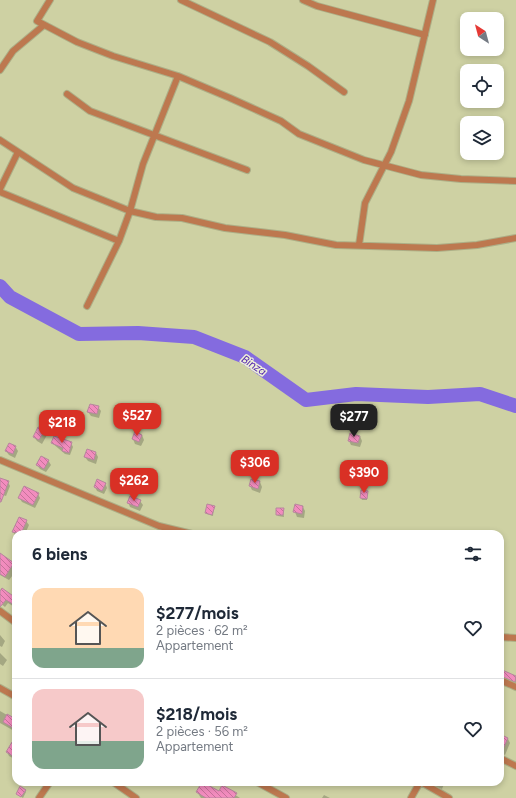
<!DOCTYPE html>
<html lang="fr">
<meta charset="utf-8">
<style>
body{margin:0;font-family:Figtree,sans-serif;background:#f2f2f3;color:#1f2937;height:100vh;display:flex;flex-direction:column;font-size:15px;white-space:nowrap}
*{box-sizing:border-box;margin:0}
p{font-size:13px;color:#747a83}
.icon{flex:none;width:22px;height:22px;fill:none;stroke:currentColor;stroke-width:2;stroke-linecap:round;stroke-linejoin:round}
.map{position:relative;flex:1;overflow:hidden}
.details{position:absolute;left:12px;top:530px;width:492px;height:256px;display:flex;flex-direction:column;background:#fff;border-radius:12px;box-shadow:0 2px 6px #0003}
.details>*{flex:none}
.needle{width:26px;rotate:324deg}
.buttons{position:absolute;left:460px;top:12px;display:grid;gap:8px}
.buttons a{display:grid;place-items:center;width:44px;height:44px;border-radius:8px;background:#fff;box-shadow:0 2px 6px #0003;font-size:20px}
.price{position:absolute;translate:-50% -34px;padding:0 9px;border-radius:8px;background:#d93025;color:#fff;font-size:13px;line-height:26px;filter:drop-shadow(0 1px 2px #0008)}
.price::after{content:'';position:absolute;left:50%;top:24px;width:12px;height:9px;margin-left:-6px;background:inherit;clip-path:polygon(0 0,100% 0,50% 100%)}
.price.on{background:#222;color:#fff}
ul{padding:0;list-style:none}
li{display:flex;align-items:center;gap:12px;height:100px;padding:0 20px}
li+li{border-top:1px solid #e0e1e3}
li span{display:grid;place-items:center;flex:none;width:112px;height:80px;border-radius:12px;color:#555}
li>.icon{margin-inline-start:auto}
span .icon{width:48px;height:48px;fill:#fffc;stroke-width:1}
li b{font-size:17px}
h2{display:flex;justify-content:space-between;align-items:center;height:48px;padding:0 20px;font-size:17px}
.map>svg:first-child{display:block}
</style>
<div class="map">
<svg width="516" height="798" viewBox="0 0 516 798">
<defs>
<pattern id="building-back-hatch" width="6" height="6" patternUnits="userSpaceOnUse"><rect width="6" height="6" fill="#f28cbe"/><path d="M-1 5l2 2M0 0l6 6M5-1l2 2" fill="none" stroke="#c5739a"/></pattern>
</defs>
<rect width="100%" height="100%" fill="#ced1a3"/>
<path fill="#0003" d="M98 407 101 411 99 418 91 416 88 412Z
M44 431 47 435 42 444 37 441 34 437Z
M135 433 142 435 144 440 141 446 135 444 133 439Z
M360 436 362 441 360 447 351 445 349 441Z
M52 443H71L73 447 70 455 65 454Z
M15 446 18 451 15 458 9 455 6 451Z
M96 453 98 457 96 464 88 461 85 457Z
M48 460 51 465 46 472 40 469 37 465Z
M142 473 141 480 134 476Z
M252 480 260 482 262 487 260 493 252 490 250 486Z
M0 481 8 482 10 486 6 496 0 494Z
M105 483 107 488 104 494 97 491 95 487Z
M367 492V500H362L361 498Z
M38 494 40 498 35 508 22 502 19 497Z
M140 501 143 505 140 511 130 507 128 502Z
M214 507 213 516 207 514 206 512Z
M303 507 305 511 304 518 297 517 295 512Z
M283 509 284 517 278 516 277 515Z
M26 521 29 525 25 534H16V536L13 532Z
M0 555 16 565V577L13 575 9 580 0 575Z
M0 592 16 599V608L8 603 5 607 0 603Z
M0 635 5 641 2 647 0 646Z
M0 653 7 660 3 666 0 664Z
M500 670 516 677V685L500 679Z
M0 711 16 720V732L0 723Z
M500 735 508 739 510 743 505 755 500 752Z
M16 746V760L9 756 7 752Z
M203 782 220 792 223 787 240 798H201L197 792Z
M430 782H445L442 789 432 785Z
M25 790 26 792 23 798 17 794Z
M324 795 330 798H322Z"/>
<g fill="none" stroke-linecap="round" stroke-linejoin="round">
<path stroke="#846bdf" stroke-width="14" d="M0 286 10 297 79 334 138 333 194 337 245 357 306 400 356 394 428 397 480 394 516 406"/>
</g>
<path fill="url(#building-back-hatch)" stroke="#b6889d" d="M90 404 99 406 97 414 87 412Z
M38 427 45 430 39 440 33 437Z
M135 431 142 435 139 442 132 439Z
M350 433 360 436 358 443 348 441Z
M54 436 72 442 69 453 62 451 63 448 51 443Z
M9 443 16 446 13 454 5 451Z
M87 449 96 452 94 460 84 457Z
M41 456 49 460 44 469 36 465Z
M136 470 143 473 140 479 133 476Z
M0 478 9 481 1 502H0Z
M97 479 106 483 102 491 94 487Z
M251 479 260 481 258 489 249 486Z
M24 486 39 493 33 505 18 498Z
M361 490 368 491 367 499 360 498Z
M130 496 141 500 138 507 127 503Z
M207 504 215 506 212 515 205 513Z
M295 504 303 506 302 514 293 512Z
M276 508H284L283 515H276Z
M19 517 27 520 21 534 12 532Z
M0 553 14 563 5 577 0 574Z
M2 588 16 598V606L6 600 0 607V591Z
M500 669 516 676 515 682 500 676Z
M7 714 16 719 13 728 3 722Z
M500 734 508 738 501 754H500Z
M12 742 16 745V758L6 752Z
M202 782 219 791 222 785 237 793 234 798H206L196 792Z
M20 786 26 790 21 797 16 794Z"/>
<g fill="none" stroke-linecap="round" stroke-linejoin="round">
<g stroke="#adaf87" stroke-width="8">
<path id="street" d="M50 0 37 21 77 42 113 56 178 76 230 98 281 121 299 134 364 160 421 175 461 179 516 181
M181 0 270 42 308 66 344 92
M303 0 317 6 425 35
M0 70 13 51 44 25
M67 94 90 111 247 170
M0 140 73 188 130 211 156 217 182 218 225 228 285 235 336 245 437 248 477 245 516 238
M0 189 18 152
M0 192 119 241
M359 245 365 203 391 152 409 101 433 0
M87 306 119 241 130 211 143 164 178 76
M0 460 159 526 192 534
M0 611 16 623
M500 637 516 638
M500 680 516 687
M0 688 16 697
M500 758 516 766
M113 782 136 798
M257 782 286 798
M421 782 449 798
M39 798 50 782
M411 798 420 782"/>
</g>
<use href="#street" stroke="#bd784f" stroke-width="6"/>
</g>
<g text-anchor="middle" stroke-width="3" stroke-linejoin="round" paint-order="stroke">
<g font-size="11" font-style="italic" fill="#5325af" stroke="#eef0d8">
<text transform="translate(254 365) rotate(33)" y="4">Binza</text>
</g>
</g>
</svg>
<div class="buttons">
<a><svg class="needle" viewBox="-14 -14 28 28"><path d="M0-13l5 13h-10z" fill="#e53935"/><path d="M0 13l5-13h-10z" fill="#747a83"/></svg></a>
<a><svg class="icon" aria-label="locate" viewBox="0 0 24 24"><circle cx="12" cy="12" r="6"/><path d="M12 2v4M12 18v4M2 12h4M18 12h4"/></svg></a>
<a><svg class="icon" aria-label="layers" viewBox="0 0 24 24"><path d="M12 4l9 5-9 5-9-5zM3 14l9 5 9-5"/></svg></a>
</div>
<b class="price" style="left:137px;top:437px">$527</b>
<b class="price on" style="left:354px;top:438px">$277</b>
<b class="price" style="left:62px;top:444px">$218</b>
<b class="price" style="left:255px;top:484px">$306</b>
<b class="price" style="left:364px;top:494px">$390</b>
<b class="price" style="left:134px;top:502px">$262</b>
<section class="details">
<h2>6 biens<svg class="icon" aria-label="filters" viewBox="0 0 24 24"><path d="M4 7h16M4 17h16"/><circle cx="9" cy="7" r="2"/><circle cx="15" cy="17" r="2"/></svg></h2>
<ul>
<li><span style="background:linear-gradient(#ffd9b3 75%,#7fa58c 0)"><svg class="icon" aria-label="home" viewBox="0 0 24 24"><path d="M3 11l9-7 9 7M6 9v11h12V9"/></svg></span><div><b>$277/mois</b><p>2 pièces · 62 m²</p><p>Appartement</p></div><svg class="icon" aria-label="heart" viewBox="0 0 24 24"><path d="M12 20l-8-8c-3-5 5-10 8-4 3-6 11-1 8 4z"/></svg></li>
<li><span style="background:linear-gradient(#f6c9c9 65%,#7fa58c 0)"><svg class="icon" aria-label="home" viewBox="0 0 24 24"><path d="M3 11l9-7 9 7M6 9v11h12V9"/></svg></span><div><b>$218/mois</b><p>2 pièces · 56 m²</p><p>Appartement</p></div><svg class="icon" aria-label="heart" viewBox="0 0 24 24"><path d="M12 20l-8-8c-3-5 5-10 8-4 3-6 11-1 8 4z"/></svg></li>
</ul>
</section>
</div>
